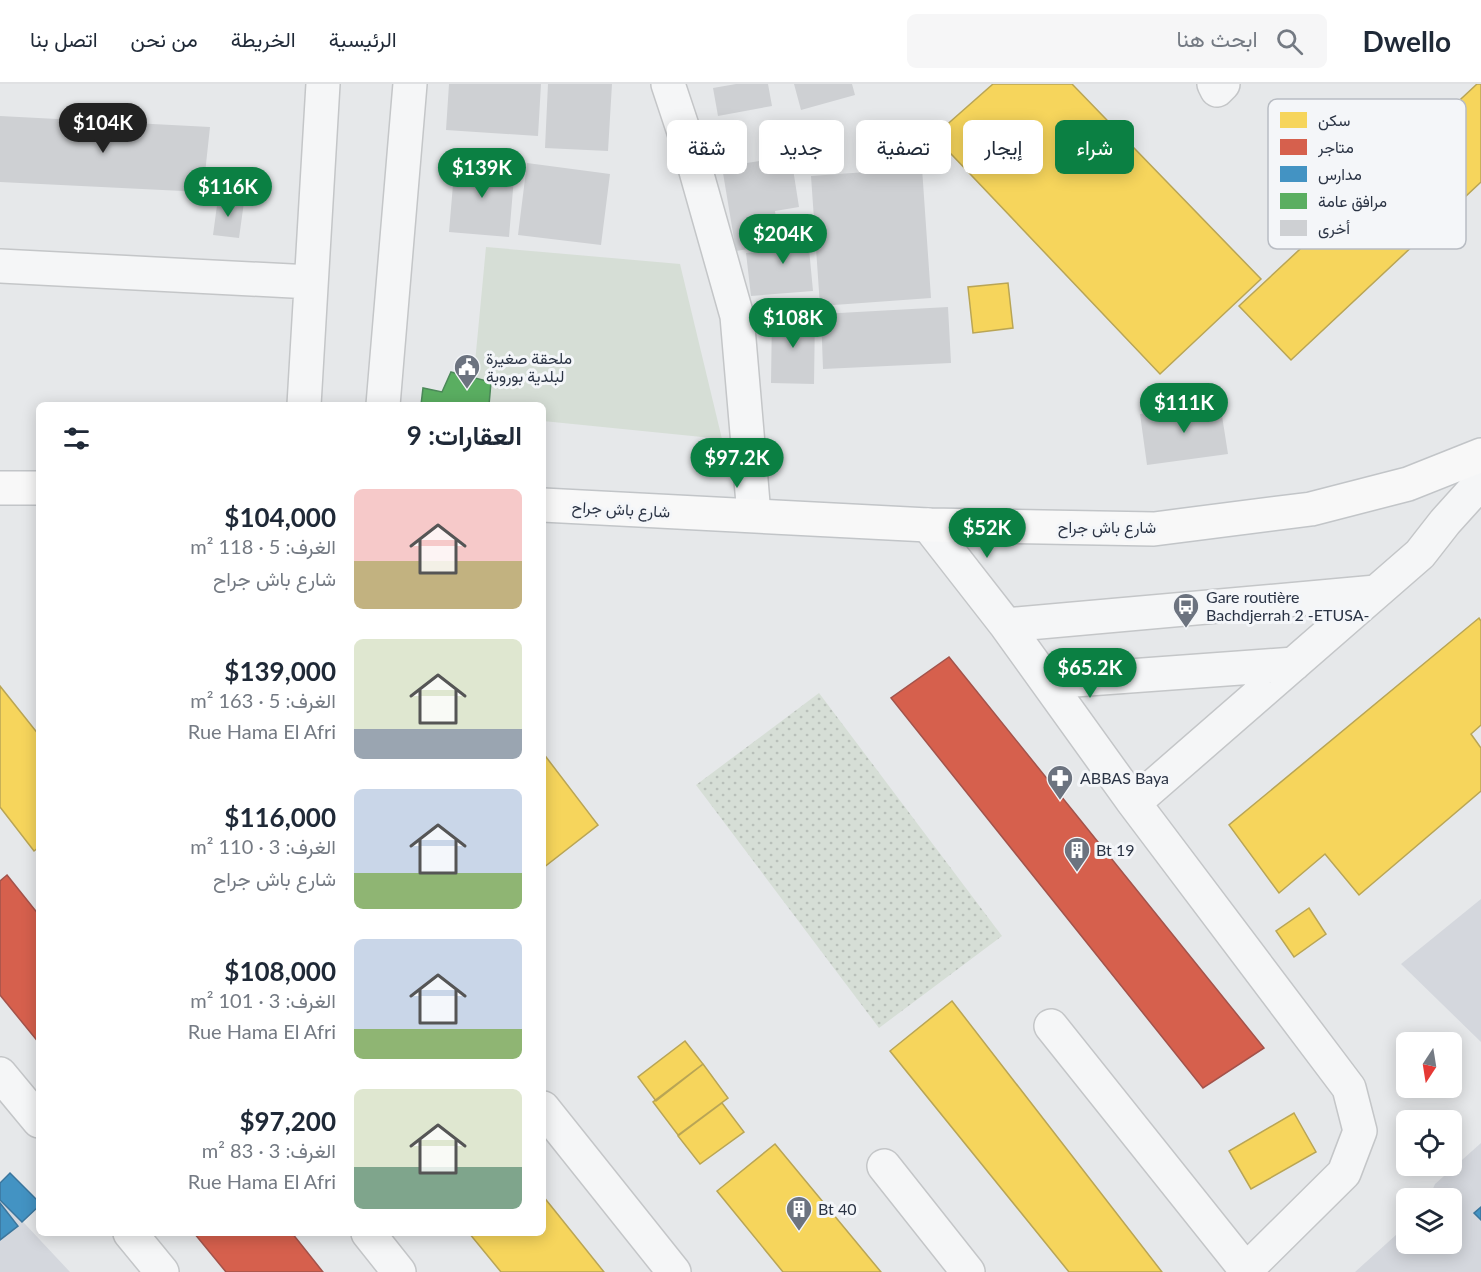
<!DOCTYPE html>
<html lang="ar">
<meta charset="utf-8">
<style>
body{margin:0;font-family:Lato,Vazirmatn,sans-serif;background:#f6f6f7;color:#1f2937;direction:rtl;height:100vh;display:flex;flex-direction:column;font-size:22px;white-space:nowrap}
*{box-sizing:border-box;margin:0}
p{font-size:20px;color:#747a83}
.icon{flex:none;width:33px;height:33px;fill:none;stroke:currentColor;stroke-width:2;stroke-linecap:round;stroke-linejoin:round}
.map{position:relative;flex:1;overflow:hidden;direction:ltr}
.details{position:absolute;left:36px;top:318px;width:510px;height:834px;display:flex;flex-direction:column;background:#fff;border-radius:9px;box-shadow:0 3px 15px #0003;direction:rtl}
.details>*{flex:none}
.guide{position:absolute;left:564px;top:36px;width:570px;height:54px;direction:rtl;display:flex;gap:12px}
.needle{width:39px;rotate:192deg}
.fabs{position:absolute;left:1396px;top:948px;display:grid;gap:12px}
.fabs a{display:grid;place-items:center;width:66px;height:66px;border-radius:9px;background:#fff;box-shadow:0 3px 15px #0003;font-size:30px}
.price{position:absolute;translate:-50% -51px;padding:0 14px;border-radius:21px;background:#0b8043;color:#fff;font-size:20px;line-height:39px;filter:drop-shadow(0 2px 3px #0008)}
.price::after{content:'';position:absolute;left:50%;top:36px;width:18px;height:14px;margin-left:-9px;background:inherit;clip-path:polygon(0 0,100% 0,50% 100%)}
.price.current{background:#222;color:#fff}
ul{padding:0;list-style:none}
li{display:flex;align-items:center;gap:18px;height:150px;padding:0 24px}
li span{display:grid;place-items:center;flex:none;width:168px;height:120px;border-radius:9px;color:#555}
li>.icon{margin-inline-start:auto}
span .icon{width:72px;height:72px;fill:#fffc;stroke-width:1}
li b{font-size:26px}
h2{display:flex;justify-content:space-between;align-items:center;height:72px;padding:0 24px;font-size:26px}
.pill{padding:0 21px;border-radius:9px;background:#fff;box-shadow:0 3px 15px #0003;font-size:21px;line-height:54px}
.pill.current{background:#0b8043;color:#fff}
header{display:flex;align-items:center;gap:36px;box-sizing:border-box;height:84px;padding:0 30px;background:#fff;border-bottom:2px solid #e0e1e3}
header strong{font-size:28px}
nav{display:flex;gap:33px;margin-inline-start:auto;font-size:21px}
.search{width:420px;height:54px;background:#f6f6f7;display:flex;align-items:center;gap:15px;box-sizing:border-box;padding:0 21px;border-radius:9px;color:#747a83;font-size:22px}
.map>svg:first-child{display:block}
</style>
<header>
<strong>Dwello</strong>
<div class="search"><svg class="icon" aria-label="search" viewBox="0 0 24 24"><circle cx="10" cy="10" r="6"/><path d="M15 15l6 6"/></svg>ابحث هنا</div>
<nav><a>الرئيسية</a><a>الخريطة</a><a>من نحن</a><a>اتصل بنا</a></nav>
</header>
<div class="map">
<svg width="1481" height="1188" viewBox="0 0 1481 1188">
<defs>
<pattern id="grass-dots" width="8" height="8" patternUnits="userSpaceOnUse" patternTransform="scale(1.5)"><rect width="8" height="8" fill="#d6ded6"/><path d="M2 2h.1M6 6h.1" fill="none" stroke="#b8bfb9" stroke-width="1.8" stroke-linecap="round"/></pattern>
</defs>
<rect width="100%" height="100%" fill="#e6e8ea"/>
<path fill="#d4d7dd" d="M1481 815V958L1401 880Z
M1481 1059V1188H1355L1407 1141V1160H1452V1114H1429L1435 1100Z
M0 1108 11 1125 70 1188H0Z"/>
<path fill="url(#grass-dots)" d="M819 609 1002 852 879 944 696 701Z"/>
<path fill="#d6ded6" d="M486 163 680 180 722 355 543 337V321H471Z"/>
<path fill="#f6d55c" stroke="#b9a555" stroke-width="1.5" d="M993 0H1072L1261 195 1160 290 934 52Z
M1477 0H1481V98L1291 276 1239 222Z
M1008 199 1013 244 973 249 968 203Z
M1479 534 1481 537V641L1471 650 1481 664V707L1359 811 1325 770 1279 809 1229 741Z
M0 602 39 651V763L34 767 0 723Z
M543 669 598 741 543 784Z
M1309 824 1326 850 1294 873 1276 847Z
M952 917 1162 1188H1069L890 967Z
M685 957 703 980 656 1017 638 993Z
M703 980 728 1014 678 1051 653 1018Z
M722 1019 744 1048 700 1080 678 1052Z
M1294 1029 1316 1068 1251 1105 1229 1067Z
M775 1060 881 1188H783L717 1107Z
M543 1112 604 1188H501L469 1149H543Z"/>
<path fill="#d6604d" stroke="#a3534b" stroke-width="1.5" d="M949 573 1264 964 1203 1004 891 614Z
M7 791 39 831V959L0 911V797Z
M194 1149H292L323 1188H226Z"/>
<path fill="#4393c3" stroke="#3c769d" stroke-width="1.5" d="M10 1089 39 1118V1122L22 1138 0 1116V1099Z
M0 1119 18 1142 0 1156Z
M1481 1123V1136L1474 1129Z"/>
<path fill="#5aae61" stroke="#4c8959" stroke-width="1.5" d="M451 288 491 298 489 321H421L423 304 442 308Z"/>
<path fill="#ced0d3" d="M449 0H541L538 52 446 46Z
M548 0H612L608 67 545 64Z
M736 0H768L772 22 718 32 713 4Z
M794 0H852L855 11 801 26Z
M0 32 210 43 203 108 0 98Z
M791 72 799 123 775 127 780 160 736 167 722 83Z
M455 77 515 82 509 153 449 148Z
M527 79 610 90 601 161 518 151Z
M922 84 931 214 820 222 811 92Z
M218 114 244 118 239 154 213 151Z
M806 133 813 207 751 212 746 169 789 164 786 134Z
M948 223 951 279 823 285 821 230Z
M772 230H815L814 300 771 299Z
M1220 319 1228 370 1147 381 1140 330Z"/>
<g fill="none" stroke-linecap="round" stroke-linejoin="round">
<g stroke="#c4c6c8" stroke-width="36">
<path id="minor" d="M668 0 690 66 737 232 754 431
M1214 0 1217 6 1223 0
M0 182 311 198
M304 321 323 0
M383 321 410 0
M928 441 1006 541 1134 719 1349 1004 1360 1047 1344 1089 1244 1188
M1006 541 1376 508
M1047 598 1294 580
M1134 719 1420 470 1445 438 1481 398
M1051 942 1246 1186
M0 990 39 1037
M543 1024 674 1188
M884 1082 968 1188
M130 1149 162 1188
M368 1149 399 1188"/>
</g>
<g stroke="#c2c5c8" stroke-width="36">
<path id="major" d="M0 404H39
M543 421 928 441 1154 445 1311 425 1408 400 1481 371"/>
</g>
<use href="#minor" stroke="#f5f6f7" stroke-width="33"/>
<use href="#major" stroke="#f8f8f8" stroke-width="33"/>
</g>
<defs>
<g id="civic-pin" transform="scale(1.35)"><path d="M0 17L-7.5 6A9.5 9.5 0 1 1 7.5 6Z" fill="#6c737f" stroke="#f4f6f9"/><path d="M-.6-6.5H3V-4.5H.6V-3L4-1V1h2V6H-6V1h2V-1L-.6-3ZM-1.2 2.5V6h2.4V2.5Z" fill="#fff"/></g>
<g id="bus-pin" transform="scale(1.35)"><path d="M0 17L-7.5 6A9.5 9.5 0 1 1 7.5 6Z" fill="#6c737f" stroke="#f4f6f9"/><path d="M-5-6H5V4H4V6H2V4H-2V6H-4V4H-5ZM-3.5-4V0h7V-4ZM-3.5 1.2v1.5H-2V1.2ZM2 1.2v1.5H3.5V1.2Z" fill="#fff"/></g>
<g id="pharmacy-pin" transform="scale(1.35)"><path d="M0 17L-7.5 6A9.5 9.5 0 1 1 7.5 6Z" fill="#6c737f" stroke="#f4f6f9"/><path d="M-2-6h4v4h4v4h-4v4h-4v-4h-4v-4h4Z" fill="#fff"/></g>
<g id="building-pin" transform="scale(1.35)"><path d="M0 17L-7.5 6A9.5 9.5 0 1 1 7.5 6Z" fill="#6c737f" stroke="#f4f6f9"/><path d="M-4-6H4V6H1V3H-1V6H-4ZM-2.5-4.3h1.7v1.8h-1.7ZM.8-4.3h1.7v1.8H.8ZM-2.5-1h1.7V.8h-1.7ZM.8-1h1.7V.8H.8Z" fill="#fff"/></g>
</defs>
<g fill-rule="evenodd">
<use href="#civic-pin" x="467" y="283"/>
<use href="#bus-pin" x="1186" y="522"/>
<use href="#pharmacy-pin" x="1060" y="694"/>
<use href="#building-pin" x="1077" y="766"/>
<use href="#building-pin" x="799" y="1125"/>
</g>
<g text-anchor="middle" stroke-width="6" stroke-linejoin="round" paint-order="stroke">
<g font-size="16" fill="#2b3445" stroke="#f4f6f9" text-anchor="start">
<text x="486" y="280">ملحقة صغيرة<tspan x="486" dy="18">لبلدية بوروبة</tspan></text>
<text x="1206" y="519">Gare routière<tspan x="1206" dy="18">Bachdjerrah 2 -ETUSA-</tspan></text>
<text x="1080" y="700">ABBAS Baya</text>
<text x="1096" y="772">Bt 19</text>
<text x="818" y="1131">Bt 40</text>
</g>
<g font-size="16" fill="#2b3445" stroke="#f4f6f9">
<text transform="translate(621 425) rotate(3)" y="6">شارع باش جراح</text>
<text x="1107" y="449">شارع باش جراح</text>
</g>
</g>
<rect x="1268" y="15" width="198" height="150" rx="9" fill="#f4f6f9" stroke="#b8bcc3" stroke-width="1.5"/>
<rect x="1280" y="28" width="27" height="16" fill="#f6d55c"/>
<rect x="1280" y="55" width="27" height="16" fill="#d6604d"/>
<rect x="1280" y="82" width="27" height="16" fill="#4393c3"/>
<rect x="1280" y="109" width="27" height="16" fill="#5aae61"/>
<rect x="1280" y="136" width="27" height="16" fill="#ced0d3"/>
<g font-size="16" fill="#2b3445">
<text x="1318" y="42">سكن</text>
<text x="1318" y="69">متاجر</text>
<text x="1318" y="96">مدارس</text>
<text x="1318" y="123">مرافق عامة</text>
<text x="1318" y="150">أخرى</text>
</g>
</svg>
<div class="fabs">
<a><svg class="needle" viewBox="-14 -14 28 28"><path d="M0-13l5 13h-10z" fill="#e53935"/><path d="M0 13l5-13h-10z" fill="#747a83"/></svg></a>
<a><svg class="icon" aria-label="locate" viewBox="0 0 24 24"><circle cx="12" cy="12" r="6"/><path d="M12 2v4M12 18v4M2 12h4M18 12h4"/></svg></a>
<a><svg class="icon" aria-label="layers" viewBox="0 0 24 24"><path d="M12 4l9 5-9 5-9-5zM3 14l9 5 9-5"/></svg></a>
</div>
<b class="price current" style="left:103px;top:70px">$104K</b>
<b class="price" style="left:482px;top:115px">$139K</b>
<b class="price" style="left:228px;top:134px">$116K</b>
<b class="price" style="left:783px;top:181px">$204K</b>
<b class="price" style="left:793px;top:265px">$108K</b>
<b class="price" style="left:1184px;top:350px">$111K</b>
<b class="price" style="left:737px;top:405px">$97.2K</b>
<b class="price" style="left:987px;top:475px">$52K</b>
<b class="price" style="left:1090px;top:615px">$65.2K</b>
<div class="guide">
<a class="pill current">شراء</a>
<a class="pill">إيجار</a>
<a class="pill">تصفية</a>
<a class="pill">جديد</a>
<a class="pill">شقة</a>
</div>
<section class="details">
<h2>العقارات: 9<svg class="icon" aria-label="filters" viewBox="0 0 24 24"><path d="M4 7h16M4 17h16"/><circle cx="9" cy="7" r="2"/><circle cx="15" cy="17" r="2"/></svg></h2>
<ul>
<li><span style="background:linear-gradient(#f6c9c9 60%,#c2b280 0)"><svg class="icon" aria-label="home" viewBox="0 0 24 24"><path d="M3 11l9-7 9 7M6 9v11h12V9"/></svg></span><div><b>$104,000</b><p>الغرف: 5 · 118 m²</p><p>شارع باش جراح</p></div></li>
<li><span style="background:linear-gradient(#dfe7d0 75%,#9aa5b1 0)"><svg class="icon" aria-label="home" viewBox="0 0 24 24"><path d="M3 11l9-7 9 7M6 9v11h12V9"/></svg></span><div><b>$139,000</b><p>الغرف: 5 · 163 m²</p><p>Rue Hama El Afri</p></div></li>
<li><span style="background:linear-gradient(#c9d6e8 70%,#8fb573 0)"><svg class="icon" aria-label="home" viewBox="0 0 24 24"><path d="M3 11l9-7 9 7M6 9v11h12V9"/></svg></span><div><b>$116,000</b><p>الغرف: 3 · 110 m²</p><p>شارع باش جراح</p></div></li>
<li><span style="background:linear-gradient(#c9d6e8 75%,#8fb573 0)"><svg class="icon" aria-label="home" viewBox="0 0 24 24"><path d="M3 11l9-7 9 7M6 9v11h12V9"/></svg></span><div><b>$108,000</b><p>الغرف: 3 · 101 m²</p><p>Rue Hama El Afri</p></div></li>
<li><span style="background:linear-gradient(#dfe7d0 65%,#7fa58c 0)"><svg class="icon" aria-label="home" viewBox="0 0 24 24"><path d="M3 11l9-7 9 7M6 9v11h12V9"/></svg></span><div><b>$97,200</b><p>الغرف: 3 · 83 m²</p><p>Rue Hama El Afri</p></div></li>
</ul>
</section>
</div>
